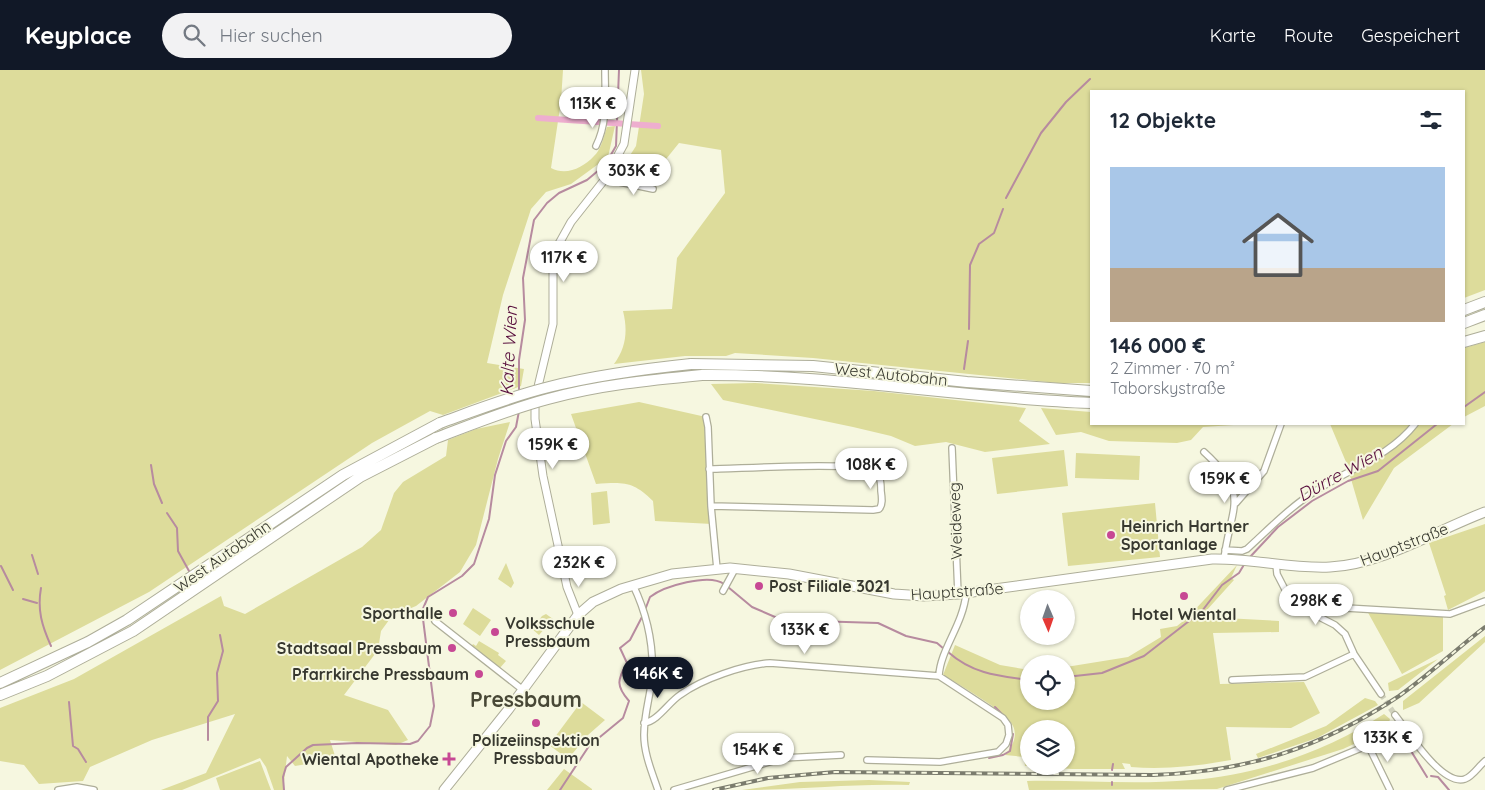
<!DOCTYPE html>
<html lang="de">
<meta charset="utf-8">
<style>
body{margin:0;font-family:Quicksand,sans-serif;background:#f2f2f3;color:#1f2937;height:100vh;display:flex;flex-direction:column;font-size:19px;white-space:nowrap}
*{box-sizing:border-box;margin:0}
p{font-size:16px;color:#747a83}
.icon{flex:none;width:28px;height:28px;fill:none;stroke:currentColor;stroke-width:2;stroke-linecap:round;stroke-linejoin:round}
.map{position:relative;flex:1;overflow:hidden}
.details{position:absolute;left:1090px;top:20px;width:375px;height:335px;display:flex;flex-direction:column;background:#fff;border-radius:0px;box-shadow:0 1px 4px #0004}
.details>*{flex:none}
.needle{width:32px;rotate:178deg}
.fabs{position:absolute;left:1020px;top:520px;display:grid;gap:10px}
.fabs a{display:grid;place-items:center;width:55px;height:55px;border-radius:50%;background:#fff;box-shadow:0 1px 4px #0004;font-size:25px}
.price{position:absolute;translate:-50% -42px;padding:0 11px;border-radius:18px;background:#fff;color:#222;font-size:16px;line-height:32px;filter:drop-shadow(0 1px 2px #0008)}
.price::after{content:'';position:absolute;left:50%;top:30px;width:15px;height:11px;margin-left:-8px;background:inherit;clip-path:polygon(0 0,100% 0,50% 100%)}
.price.on{background:#111827;color:#fff}
ul{padding:0;list-style:none}
li{display:grid;align-content:center;gap:10px;height:265px;padding:0 20px}
li+li{border-top:1px solid #e0e1e3}
li span{display:grid;place-items:center;height:155px;border-radius:0px;color:#555}
li>.icon{margin-inline-start:auto}
span .icon{width:90px;height:90px;fill:#fffc;stroke-width:1}
li b{font-size:21px}
h2{display:flex;justify-content:space-between;align-items:center;height:60px;padding:0 20px;font-size:21px}
header{display:flex;align-items:center;gap:30px;box-sizing:border-box;height:70px;padding:0 25px;background:#111827;color:#fff}
header strong{font-size:24px}
nav{display:flex;gap:28px;margin-inline-start:auto;font-size:18px}
.search{width:350px;height:45px;background:#f2f2f3;display:flex;align-items:center;gap:12px;box-sizing:border-box;padding:0 18px;border-radius:28px;color:#747a83;font-size:19px}
.map>svg:first-child{display:block}
</style>
<header>
<strong>Keyplace</strong>
<div class="search"><svg class="icon" aria-label="search" viewBox="0 0 24 24"><circle cx="10" cy="10" r="6"/><path d="M15 15l6 6"/></svg>Hier suchen</div>
<nav><a>Karte</a><a>Route</a><a>Gespeichert</a></nav>
</header>
<div class="map">
<svg width="1485" height="720" viewBox="0 0 1485 720">
<rect width="100%" height="100%" fill="#f6f7e0"/>
<path fill="#dddc9b" d="M0 0H563L561 31 551 98C566 106 583 98 594 86 601 80 604 66 607 57L615 56 608 87 571 114 546 122 531 139 503 225 487 293 524 299 521 316 443 345 430 341 372 373 149 522 0 600Z
M641 0H1485V220L1464 228V21H1091V313H1057L813 288 735 283 726 286H685L614 294C626 278 628 261 623 241L672 239 677 188 725 123 721 80 679 73 646 114 616 107 636 76 644 24Z
M1485 272V336L1464 347V278Z
M755 313 874 321 1026 338 1019 351 1050 374 985 382 946 372 915 376 891 366 853 357 723 330 711 314Z
M639 332 706 347 712 454 655 451 653 431C633 411 623 412 596 414L571 344Z
M1041 338 1091 342V354H1249L1203 357 1191 370 1177 373 1109 371 1081 362 1056 365Z
M510 352 498 389 476 475 460 502 416 536 392 546 381 561 378 580 344 625 388 640 408 670 396 675 330 670 336 689 295 696 287 686 283 720H274L266 697 260 688 182 720H161L206 703 235 644 152 670 90 697 83 711 39 714 24 695 0 691V638L74 609 221 526 224 536 245 544 362 477 381 460 394 423 403 412 446 386 448 370 476 359Z
M1330 354H1453L1394 398 1363 450 1346 392Z
M1064 380 1068 416 997 424 992 388Z
M1076 383 1140 386 1139 410 1075 408Z
M607 421 610 453 593 455 591 423Z
M1155 433 1160 487 1068 496 1062 443Z
M1485 454V521L1448 540 1444 526 1446 525 1429 473Z
M506 493 514 513 511 518 498 509Z
M1237 495 1231 508 1234 510 1206 541V547L1279 551V562L1213 563 1220 614 1304 612 1320 643 1291 658 1226 657 1231 690C1198 696 1164 700 1131 697L1130 694 1122 693 1125 699H1072L1032 696H1066V659H1029V696H1025L1024 687 1005 685C1012 677 1018 667 1013 656 1007 642 958 614 943 605L955 575 1000 595 1029 600V631H1066V597L1128 587 1161 567 1160 559 1177 556 1187 548Z
M473 538 491 550 480 566 463 554Z
M1366 539 1443 546V581L1402 604Z
M546 544 553 549 539 565 532 559 542 546Z
M1485 566V572L1419 633 1403 640V631Z
M479 571 499 583 498 585 506 591 499 599 471 577 473 574 476 576Z
M1438 589 1398 620 1389 621 1388 613Z
M1365 628 1375 631 1378 635 1317 668 1258 688 1256 684 1326 656Z
M581 632 605 650 588 665 568 689 549 675Z
M1384 644 1390 649 1387 659 1343 679 1217 719 1029 720 1027 711C1082 710 1137 715 1191 710 1259 705 1327 681 1384 644Z
M260 691 271 720H220L216 708Z
M564 699 592 719V720H547Z
M869 710 910 712 909 715C853 713 798 720 742 720L800 712Z"/>
<g fill="none" stroke-linecap="round" stroke-linejoin="round">
<path stroke="#b78b9f" stroke-width="2" d="M1006 128 1041 63 1066 32 1090 9
M969 259 970 195 979 174 994 163 1003 139
M964 299 968 271
M519 321V290L525 250 523 208 534 150 547 133 559 123 587 110 605 95 616 76 619 0
M1464 337 1485 322
M151 395 154 414 162 433
M167 443 177 458 178 481 189 501
M32 485 38 504
M1250 487 1278 457 1312 431 1348 411 1378 401 1437 354
M1 496 13 520
M728 517 752 537 782 550 878 553 906 566 937 573 944 579
M41 518C37 540 42 556 51 576
M23 529 37 533
M645 540 650 527C664 516 709 503 724 514
M948 582C973 604 998 606 1029 610
M1066 607 1102 603 1144 586 1202 541 1222 515 1239 503 1245 493
M69 632 73 676 78 679 86 692
M995 637 1004 646
M1403 668 1427 707
M208 670V647L218 631 217 603 223 581 220 565
M989 688 1003 685 1010 681 1013 664
M1112 700 1113 694
M1431 706 1438 707 1449 720
M1112 712V715
M284 720 283 707 286 697 307 678 313 675 357 673 410 674 418 671 430 656 434 636 422 541 428 527 462 506 474 494 489 449 495 405 506 371 516 357 519 341
M560 720 589 676 623 648 629 631C616 616 617 610 627 593L620 578 630 570 643 545"/>
<path stroke="#eeaecf" stroke-width="6" d="M538 48 658 56"/>
<path stroke="#d0d1bd" stroke-width="5.5" stroke-dasharray="5.5 3" stroke-linecap="butt" d="M1381 624 1395 645"/>
<g stroke="#aeae99" stroke-width="8">
<path id="minor" d="M596 76C608 52 605 26 605 0
M605 109 653 119
M706 347 708 357 711 436 717 499
M952 378 958 524
M1204 382C1251 425 1231 435 1224 489
M709 399C736 399 855 391 873 401 881 406 881 413 881 421 882 428 883 435 879 439L873 440 711 436
M1236 433 1264 401 1281 354
M1225 480 1242 481 1247 479C1270 458 1291 436 1317 420 1351 398 1390 386 1415 354
M1276 494 1277 504 1292 533 1335 555 1345 564 1354 584 1381 624
M633 515C647 544 654 575 652 608 650 627 644 645 644 665 644 684 652 702 658 720
M723 521 735 499
M1316 545 1324 541 1346 538 1450 544 1485 531
M435 551 523 620
M939 606C940 580 963 555 966 524
M1232 610 1305 607 1354 584
M1395 645C1407 660 1442 717 1465 709 1472 707 1479 696 1485 691
M644 653C658 651 668 633 680 625 702 609 743 595 770 593L939 606 1003 648 1008 655 1009 665 1006 674 998 682 940 692 867 690
M1368 675 1390 720
M58 720 77 717 94 720
M674 720 783 688 841 685
M1227 720 1313 698 1407 659"/>
</g>
<g stroke="#aeae99" stroke-width="9">
<path id="tertiary" d="M578 545 567 517 543 406 535 349V329L553 254V193L556 179 571 152 605 109 624 74 635 0"/>
</g>
<g stroke="#aeae99" stroke-width="11">
<path id="primary" d="M444 720 508 640 578 545 593 532 621 519 672 504 730 498 789 504 894 524 924 526 958 524 1212 489C1251 488 1290 499 1330 497 1381 495 1437 460 1485 442"/>
</g>
<g stroke="#aeae99" stroke-width="12">
<path id="motorway" d="M1464 240 1485 232
M1464 253 1485 245
M1464 272 1485 266
M691 294 813 296 967 312 1091 321
M702 305C833 304 961 328 1091 333
M0 613 88 572 127 550 343 405 440 353
M0 625 47 606 133 561 360 407 436 368"/>
</g>
<use href="#minor" stroke="#fff" stroke-width="5.5"/>
<use href="#tertiary" stroke="#fff" stroke-width="7"/>
<use href="#primary" stroke="#fff" stroke-width="9"/>
<use href="#motorway" stroke="#fff" stroke-width="10"/>
<g stroke="#7b7c6e" stroke-width="4">
<path id="rail" d="M714 720 768 708 835 702 1153 705C1246 702 1321 678 1399 626 1429 605 1456 579 1485 557"/>
</g>
<use href="#rail" stroke="#f6f7e0" stroke-width="2" stroke-dasharray="5.5" stroke-linecap="butt"/>
<g stroke="#aeae99" stroke-width="12" stroke-linecap="butt">
<path id="motorway-bridge" d="M440 353C476 340 512 326 549 317 596 305 643 299 691 294
M436 368C473 354 510 339 548 329 599 315 650 310 702 305"/>
</g>
<use href="#motorway-bridge" stroke="#fff" stroke-width="10"/>
</g>
<g fill="#c74894" stroke="#f6f7e0" stroke-width="2">
<circle cx="1111" cy="465" r="5"/>
<circle cx="759" cy="516" r="5"/>
<circle cx="1184" cy="526" r="5"/>
<circle cx="453" cy="543" r="5"/>
<circle cx="495" cy="562" r="5"/>
<circle cx="452" cy="578" r="5"/>
<circle cx="479" cy="604" r="5"/>
<circle cx="536" cy="653" r="5"/>
<path d="M446.5 681.5h5v5h5v5h-5v5h-5v-5h-5v-5h5z"/>
</g>
<g text-anchor="middle" stroke-width="4" stroke-linejoin="round" paint-order="stroke">
<g font-size="16" fill="#37382f" stroke="#f6f7e0">
<text transform="translate(891 304) rotate(6)" y="6">West Autobahn</text>
<text transform="translate(955 451) rotate(-92)" y="6">Weideweg</text>
<text transform="translate(1404 474) rotate(-21)" y="6">Hauptstraße</text>
<text transform="translate(222 486) rotate(-35)" y="6">West Autobahn</text>
<text transform="translate(957 521) rotate(-4)" y="6">Hauptstraße</text>
</g>
<g font-size="16" font-weight="bold" fill="#37382f" stroke="#f6f7e0" text-anchor="end">
<text x="1121" y="462" text-anchor="start">Heinrich Hartner<tspan x="1121" dy="18">Sportanlage</tspan></text>
<text x="769" y="522" text-anchor="start">Post Filiale 3021</text>
<text x="443" y="549">Sporthalle</text>
<text x="1184" y="550" text-anchor="middle">Hotel Wiental</text>
<text x="505" y="559" text-anchor="start">Volksschule<tspan x="505" dy="18">Pressbaum</tspan></text>
<text x="442" y="584">Stadtsaal Pressbaum</text>
<text x="469" y="610">Pfarrkirche Pressbaum</text>
<text x="536" y="676" text-anchor="middle">Polizeiinspektion<tspan x="536" dy="18">Pressbaum</tspan></text>
<text x="439" y="695">Wiental Apotheke</text>
</g>
<g font-size="18" font-style="italic" fill="#590f3e" stroke="#f6f7e0">
<text transform="translate(509 281) rotate(-87)" y="6">Kalte Wien</text>
<text transform="translate(1340 404) rotate(-29)" y="6">Dürre Wien</text>
</g>
<g font-size="21" font-weight="bold" fill="#484836" stroke="#f6f7e0">
<text x="526" y="637">Pressbaum</text>
</g>
</g>
</svg>
<div class="fabs">
<a><svg class="needle" viewBox="-14 -14 28 28"><path d="M0-13l5 13h-10z" fill="#e53935"/><path d="M0 13l5-13h-10z" fill="#747a83"/></svg></a>
<a><svg class="icon" aria-label="locate" viewBox="0 0 24 24"><circle cx="12" cy="12" r="6"/><path d="M12 2v4M12 18v4M2 12h4M18 12h4"/></svg></a>
<a><svg class="icon" aria-label="layers" viewBox="0 0 24 24"><path d="M12 4l9 5-9 5-9-5zM3 14l9 5 9-5"/></svg></a>
</div>
<b class="price" style="left:593px;top:59px">113K €</b>
<b class="price" style="left:634px;top:126px">303K €</b>
<b class="price" style="left:564px;top:213px">117K €</b>
<b class="price" style="left:553px;top:400px">159K €</b>
<b class="price" style="left:871px;top:420px">108K €</b>
<b class="price" style="left:1225px;top:434px">159K €</b>
<b class="price" style="left:579px;top:518px">232K €</b>
<b class="price" style="left:1316px;top:556px">298K €</b>
<b class="price" style="left:805px;top:585px">133K €</b>
<b class="price on" style="left:658px;top:629px">146K €</b>
<b class="price" style="left:1388px;top:693px">133K €</b>
<b class="price" style="left:758px;top:705px">154K €</b>
<section class="details">
<h2>12 Objekte<svg class="icon" aria-label="filters" viewBox="0 0 24 24"><path d="M4 7h16M4 17h16"/><circle cx="9" cy="7" r="2"/><circle cx="15" cy="17" r="2"/></svg></h2>
<ul>
<li><span style="background:linear-gradient(#a9c7e8 65%,#b9a48a 0)"><svg class="icon" aria-label="home" viewBox="0 0 24 24"><path d="M3 11l9-7 9 7M6 9v11h12V9"/></svg></span><div><b>146 000 €</b><p>2 Zimmer · 70 m²</p><p>Taborskystraße</p></div></li>
</ul>
</section>
</div>
